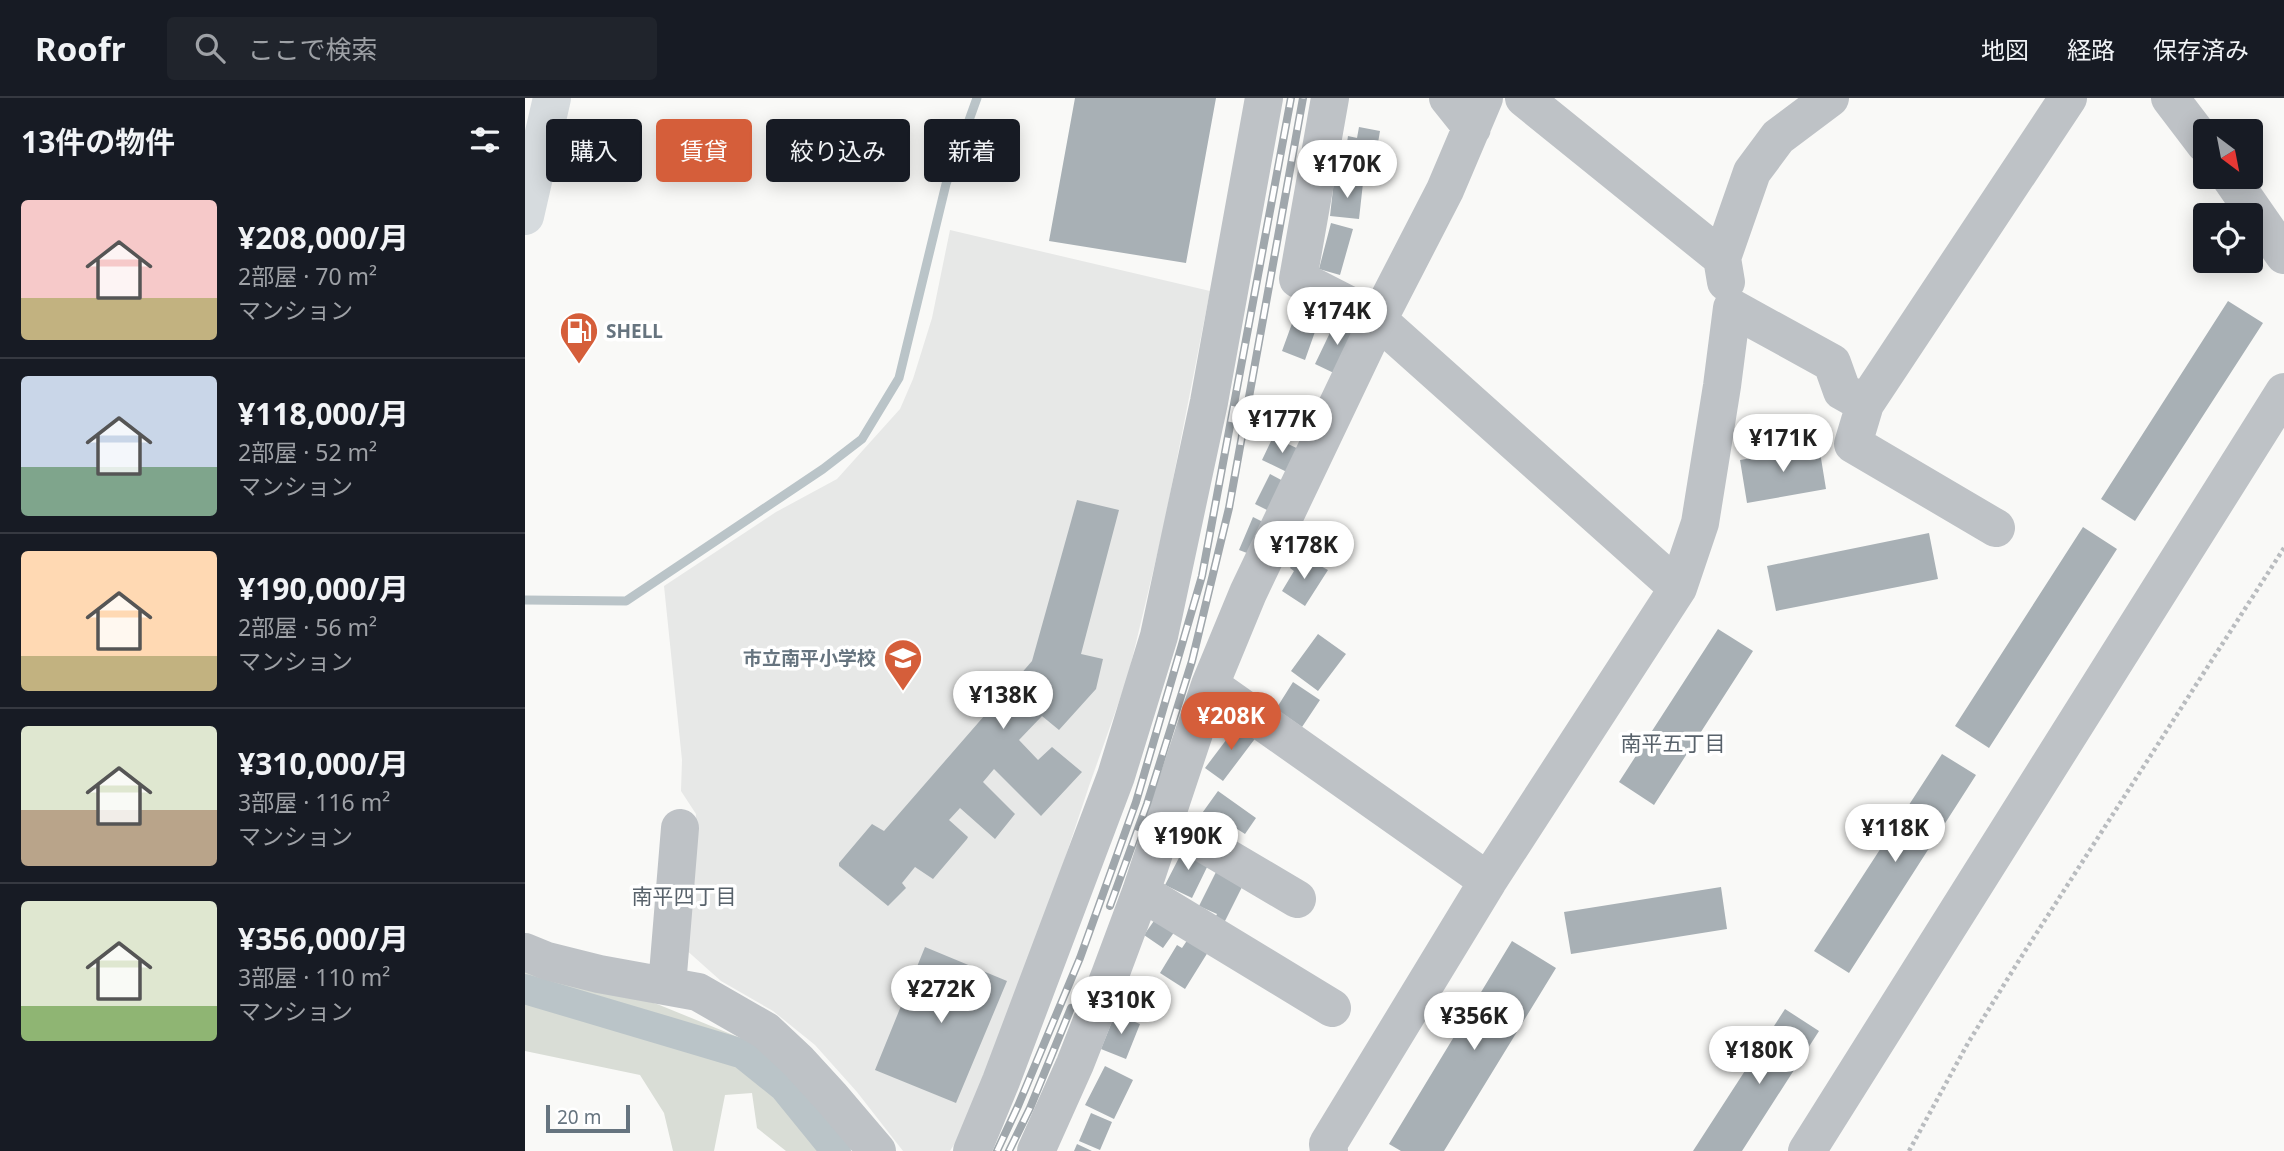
<!DOCTYPE html>
<html lang="ja">
<meta charset="utf-8">
<style>
body{margin:0;font-family:"Noto Sans","Noto Sans JP",sans-serif;background:#20242c;color:#f1f3f6;height:100vh;display:flex;flex-direction:column;font-size:26px;white-space:nowrap}
*{box-sizing:border-box;margin:0}
p{font-size:23px;color:#9ea1a6}
.icon{flex:none;width:38px;height:38px;fill:none;stroke:currentColor;stroke-width:2;stroke-linecap:round;stroke-linejoin:round}
.map{position:relative;flex:1;overflow:hidden}
.panel{display:flex;flex-direction:column;background:#171b24;width:525px}
.panel>*{flex:none}
.hud{position:absolute;left:21px;top:21px;width:665px;height:63px;display:flex;gap:14px}
.needle{width:46px;rotate:148deg}
.fabs{position:absolute;left:1668px;top:21px;display:grid;gap:14px}
.fabs a{display:grid;place-items:center;width:70px;height:70px;border-radius:7px;background:#171b24;box-shadow:0 4px 18px #0003;font-size:35px}
.scale{position:absolute;left:21px;bottom:18px;width:84px;box-sizing:border-box;padding-left:7px;border:4px solid #66747f;border-top:0;font-size:19px;line-height:24px;white-space:nowrap;color:#66747f;-webkit-text-stroke:5px #fff;paint-order:stroke}
.price{position:absolute;translate:-50% -60px;padding:0 16px;border-radius:24px;background:#fff;color:#222;font-size:23px;line-height:46px;filter:drop-shadow(0 2px 4px #0008)}
.price::after{content:'';position:absolute;left:50%;top:42px;width:21px;height:16px;margin-left:-10px;background:inherit;clip-path:polygon(0 0,100% 0,50% 100%)}
.price.on{background:#d55e3a;color:#fff}
ul{padding:0;list-style:none}
li{display:flex;align-items:center;gap:21px;height:175px;padding:0 21px}
li+li{border-top:2px solid #363941}
li span{display:grid;place-items:center;flex:none;width:196px;height:140px;border-radius:7px;color:#555}
li>.icon{margin-inline-start:auto}
span .icon{width:84px;height:84px;fill:#fffc;stroke-width:1}
li b{font-size:30px}
h2{display:flex;justify-content:space-between;align-items:center;height:84px;padding:0 21px;font-size:30px}
.chip{padding:0 24px;border-radius:7px;background:#171b24;box-shadow:0 4px 18px #0003;font-size:24px;line-height:63px}
.chip.on{background:#d55e3a;color:#fff}
header{display:flex;align-items:center;gap:42px;box-sizing:border-box;height:98px;padding:0 35px;background:#171b24;border-bottom:2px solid #363941}
header strong{font-size:33px}
nav{display:flex;gap:38px;margin-inline-start:auto;font-size:24px}
.search{width:490px;height:63px;background:#20242c;display:flex;align-items:center;gap:18px;box-sizing:border-box;padding:0 24px;border-radius:7px;color:#9ea1a6;font-size:26px}
main{display:flex;flex:1;min-height:0}
.map>svg:first-child{display:block}
</style>
<header>
<strong>Roofr</strong>
<div class="search"><svg class="icon" aria-label="search" viewBox="0 0 24 24"><circle cx="10" cy="10" r="6"/><path d="M15 15l6 6"/></svg>ここで検索</div>
<nav><a>地図</a><a>経路</a><a>保存済み</a></nav>
</header>
<main>
<section class="panel">
<h2>13件の物件<svg class="icon" aria-label="filters" viewBox="0 0 24 24"><path d="M4 7h16M4 17h16"/><circle cx="9" cy="7" r="2"/><circle cx="15" cy="17" r="2"/></svg></h2>
<ul>
<li><span style="background:linear-gradient(#f6c9c9 70%,#c2b280 0)"><svg class="icon" aria-label="home" viewBox="0 0 24 24"><path d="M3 11l9-7 9 7M6 9v11h12V9"/></svg></span><div><b>¥208,000/月</b><p>2部屋 · 70 m²</p><p>マンション</p></div></li>
<li><span style="background:linear-gradient(#c9d6e8 65%,#7fa58c 0)"><svg class="icon" aria-label="home" viewBox="0 0 24 24"><path d="M3 11l9-7 9 7M6 9v11h12V9"/></svg></span><div><b>¥118,000/月</b><p>2部屋 · 52 m²</p><p>マンション</p></div></li>
<li><span style="background:linear-gradient(#ffd9b3 75%,#c2b280 0)"><svg class="icon" aria-label="home" viewBox="0 0 24 24"><path d="M3 11l9-7 9 7M6 9v11h12V9"/></svg></span><div><b>¥190,000/月</b><p>2部屋 · 56 m²</p><p>マンション</p></div></li>
<li><span style="background:linear-gradient(#dfe7d0 60%,#b9a48a 0)"><svg class="icon" aria-label="home" viewBox="0 0 24 24"><path d="M3 11l9-7 9 7M6 9v11h12V9"/></svg></span><div><b>¥310,000/月</b><p>3部屋 · 116 m²</p><p>マンション</p></div></li>
<li><span style="background:linear-gradient(#dfe7d0 75%,#8fb573 0)"><svg class="icon" aria-label="home" viewBox="0 0 24 24"><path d="M3 11l9-7 9 7M6 9v11h12V9"/></svg></span><div><b>¥356,000/月</b><p>3部屋 · 110 m²</p><p>マンション</p></div></li>
</ul>
</section>
<div class="map">
<svg width="1759" height="1053" viewBox="0 0 1759 1053">
<rect width="100%" height="100%" fill="#f9f9f7"/>
<path fill="#e7e8e7" d="M425 132 685 193 638 432 603 578 564 688 510 850 449 1015 425 1053H378L332 994 290 947 248 913 196 883 159 850 171 716 156 693 157 662 139 488 251 414 312 381 375 311 388 281 407 220Z"/>
<path fill="#d9ddd6" d="M0 868 132 906 218 941 313 1034 301 1053H261L232 1030 227 995 200 997 189 1053H148L139 1015 115 977 0 953Z"/>
<g fill="none" stroke-linecap="round" stroke-linejoin="round">
<path stroke="#bac4c8" stroke-width="9" d="M0 502 101 503 298 371 337 341 374 280 421 86 452 0"/>
<path stroke="#bac4c8" stroke-width="30" d="M0 891 218 956 259 989 311 1053"/>
</g>
<path fill="#a8b0b5" d="M550 0H691L661 165 524 143Z
M834 29 855 33 848 75 818 70 823 38 832 40Z
M809 82 838 85 834 121 805 118Z
M806 125 828 131 815 177 794 171Z
M1703 203 1738 225 1610 423 1576 401Z
M769 220 792 228 780 262 757 253Z
M812 220 835 232 813 277 790 266Z
M761 311 791 325 785 341 773 335 770 342 751 333Z
M748 339 778 353 764 375 737 362Z
M1294 348 1301 391 1222 405 1215 362Z
M745 376 760 384 750 416 730 406Z
M552 402 594 412 556 556 578 561 571 591 534 632 517 618 494 642 513 662 527 649 557 674 516 718 469 671 458 684 490 716 470 741 435 710 424 722 443 739 442 741 408 781 390 769 377 785 381 790 363 808 314 768V765L347 726 359 733 507 563Z
M728 419 744 427 730 458 714 452Z
M1558 429 1592 451 1464 650 1430 628Z
M1404 435 1413 481 1251 513 1242 468Z
M772 460 787 469 790 465 803 472 780 508 757 493 769 473 765 470Z
M1193 531 1228 553 1129 707 1094 684Z
M793 536 821 556 793 593 766 573Z
M768 584 795 602 777 629 751 611Z
M714 625 732 638 698 683 680 670Z
M1417 656 1451 677 1324 875 1289 853Z
M693 693 731 720 720 736 709 729 701 740 688 731 689 728 675 718Z
M660 748 686 761 667 800 640 787Z
M693 770 720 783 697 829 688 824 692 816 674 808Z
M1196 789 1202 831 1046 856 1039 814Z
M631 820 650 833 638 850 619 837Z
M663 841 683 854 660 891 635 875 652 847 657 850Z
M987 843 1031 870 919 1053H876L864 1046Z
M400 849 482 883 431 1005 350 972Z
M606 889 622 896 615 915 598 908Z
M1260 911 1294 933 1217 1053H1168Z
M590 916 615 926 601 961 576 951Z
M580 968 608 982 589 1021 560 1007Z
M566 1015 587 1024 575 1052 554 1043Z
M552 1046 567 1053H549Z"/>
<g fill="none" stroke-linecap="round" stroke-linejoin="round">
<path stroke="#b9bcbf" stroke-width="4.5" stroke-dasharray="3.5 3.5" stroke-linecap="butt" d="M1384 1053 1443 945 1493 864 1759 450"/>
<path stroke="#bec2c6" stroke-width="38" d="M805 0 773 181 853 222 1153 490
M923 0 947 30
M999 0 1197 160
M1645 0 1680 46
M1705 79 1759 157
M1201 184 1197 160 1227 74 1253 39 1305 0
M1340 306 1328 346 1471 430
M685 587 963 783
M640 723 772 801
M616 794 807 910
M0 854 22 863 74 876 173 894 241 933 273 963 306 999 352 1053
M142 888 155 730
M447 1053 476 983 591 678 634 538 684 304 739 0
M511 1053 550 966 585 877 616 794 685 587 723 495 853 222 920 92 959 0
M804 1053 803 1046 963 783 1153 490 1175 425 1197 288 1207 210 1307 265 1317 293 1340 306 1543 0
M1282 1053 1759 294"/>
<path stroke="#d6dbde" stroke-width="38" d="M0 118 27 0"/>
<g stroke="#a0a7ac" stroke-width="8">
<path id="rail" d="M585 808 622 706 667 563 704 410 778 0
M472 1053 493 1008 555 860 611 704 677 478 766 0
M484 1053 505 1010 546 910"/>
</g>
<use href="#rail" stroke="#fff" stroke-width="5" stroke-dasharray="16" stroke-linecap="butt"/>
</g>
<defs>
<g id="fuel-pin" transform="scale(2.0125)"><path d="M0 17L-7.5 6A9.5 9.5 0 1 1 7.5 6Z" fill="#d55e3a" stroke="#fff"/><path d="M-5.5-6h7V0h2V4h1.3V-2.5L3-4.5l.8-.8L6-3V5H2.5V1h-1V6h-7ZM-4.2-4.7v3.2H.2V-4.7Z" fill="#fff"/></g>
<g id="school-pin" transform="scale(2.0125)"><path d="M0 17L-7.5 6A9.5 9.5 0 1 1 7.5 6Z" fill="#d55e3a" stroke="#fff"/><path d="M0-5L7-2L0 1L-7-2ZM-4 1L0 2.5L4 1V4Q0 6-4 4Z" fill="#fff"/></g>
</defs>
<g fill-rule="evenodd">
<use href="#fuel-pin" x="54" y="233"/>
<use href="#school-pin" x="378" y="560"/>
</g>
<g text-anchor="middle" stroke-width="7" stroke-linejoin="round" paint-order="stroke">
<g font-size="19" font-weight="bold" fill="#66747f" stroke="#fff" text-anchor="start">
<text x="81" y="240">SHELL</text>
<text x="351" y="567" text-anchor="end">市立南平小学校</text>
</g>
<g font-size="21" fill="#58626b" stroke="#fff">
<text x="1148" y="653">南平五丁目</text>
<text x="159" y="806">南平四丁目</text>
</g>
</g>
</svg>
<div class="fabs">
<a><svg class="needle" viewBox="-14 -14 28 28"><path d="M0-13l5 13h-10z" fill="#e53935"/><path d="M0 13l5-13h-10z" fill="#9ea1a6"/></svg></a>
<a><svg class="icon" aria-label="locate" viewBox="0 0 24 24"><circle cx="12" cy="12" r="6"/><path d="M12 2v4M12 18v4M2 12h4M18 12h4"/></svg></a>
</div>
<div class="scale">20 m</div>
<b class="price" style="left:822px;top:102px">¥170K</b>
<b class="price" style="left:812px;top:249px">¥174K</b>
<b class="price" style="left:757px;top:357px">¥177K</b>
<b class="price" style="left:1258px;top:376px">¥171K</b>
<b class="price" style="left:779px;top:483px">¥178K</b>
<b class="price" style="left:478px;top:633px">¥138K</b>
<b class="price on" style="left:706px;top:654px">¥208K</b>
<b class="price" style="left:1370px;top:766px">¥118K</b>
<b class="price" style="left:663px;top:774px">¥190K</b>
<b class="price" style="left:416px;top:927px">¥272K</b>
<b class="price" style="left:596px;top:938px">¥310K</b>
<b class="price" style="left:949px;top:954px">¥356K</b>
<b class="price" style="left:1234px;top:988px">¥180K</b>
<div class="hud">
<a class="chip">購入</a>
<a class="chip on">賃貸</a>
<a class="chip">絞り込み</a>
<a class="chip">新着</a>
</div>
</div>
</main>
